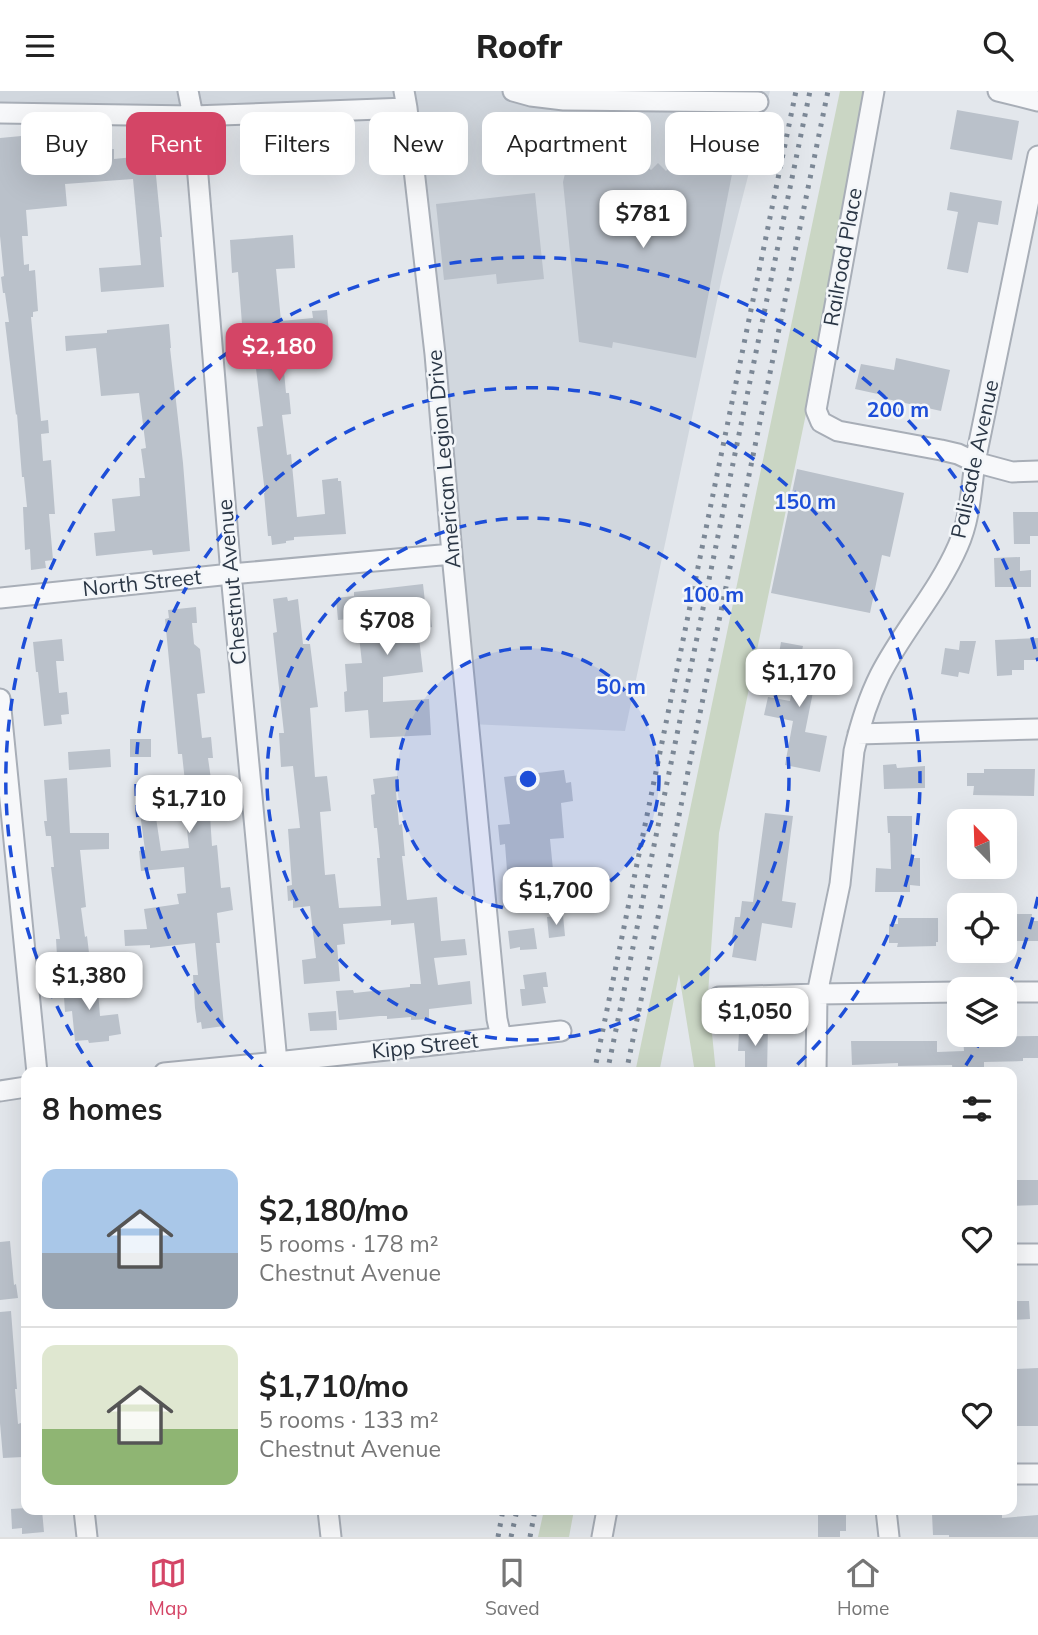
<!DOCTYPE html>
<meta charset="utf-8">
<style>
body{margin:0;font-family:Mulish,sans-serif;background:#f6f6f6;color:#222;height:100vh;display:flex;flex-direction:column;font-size:26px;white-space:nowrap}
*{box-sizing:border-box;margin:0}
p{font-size:23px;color:#767676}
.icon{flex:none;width:38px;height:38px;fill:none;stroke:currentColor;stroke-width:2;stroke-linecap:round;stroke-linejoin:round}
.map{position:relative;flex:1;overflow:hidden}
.details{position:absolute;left:21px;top:976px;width:996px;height:448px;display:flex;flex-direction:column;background:#fff;border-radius:14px;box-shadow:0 7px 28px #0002}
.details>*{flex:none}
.banner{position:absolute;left:21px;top:21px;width:998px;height:63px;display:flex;gap:14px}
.needle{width:46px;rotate:337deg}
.tools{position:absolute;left:947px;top:718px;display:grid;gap:14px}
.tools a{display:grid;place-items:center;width:70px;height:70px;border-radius:14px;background:#fff;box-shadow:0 7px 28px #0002;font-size:35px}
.price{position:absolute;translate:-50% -60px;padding:0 16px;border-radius:14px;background:#fff;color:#222;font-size:23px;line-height:46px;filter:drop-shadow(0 2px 4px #0008)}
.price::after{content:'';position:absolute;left:50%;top:42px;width:21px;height:16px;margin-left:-10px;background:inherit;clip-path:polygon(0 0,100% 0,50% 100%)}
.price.selected{background:#d44566;color:#fff}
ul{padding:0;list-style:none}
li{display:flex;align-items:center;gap:21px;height:175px;padding:0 21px}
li+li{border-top:2px solid #e0e0e0}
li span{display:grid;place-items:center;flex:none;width:196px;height:140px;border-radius:14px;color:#555}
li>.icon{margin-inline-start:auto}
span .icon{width:84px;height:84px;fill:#fffc;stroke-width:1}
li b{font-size:30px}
h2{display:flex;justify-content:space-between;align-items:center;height:84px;padding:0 21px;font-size:30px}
.pill{padding:0 24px;border-radius:14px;background:#fff;box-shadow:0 7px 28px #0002;font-size:24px;line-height:63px}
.pill.selected{background:#d44566;color:#fff}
header{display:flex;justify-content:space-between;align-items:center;height:91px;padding:0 21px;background:#fff;font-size:32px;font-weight:800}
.dock{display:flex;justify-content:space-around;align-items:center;height:98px;border-top:2px solid #e0e0e0;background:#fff;font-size:19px;color:#767676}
.dock a{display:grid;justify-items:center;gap:4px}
.dock .selected{color:#d44566}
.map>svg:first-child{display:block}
</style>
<header><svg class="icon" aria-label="menu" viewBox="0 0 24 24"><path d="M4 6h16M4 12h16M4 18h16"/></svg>Roofr<svg class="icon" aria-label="search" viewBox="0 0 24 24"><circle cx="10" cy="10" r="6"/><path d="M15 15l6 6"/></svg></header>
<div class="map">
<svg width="1038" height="1446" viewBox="0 0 1038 1446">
<rect width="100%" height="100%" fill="#e3e7ec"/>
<path fill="#d1d7de" d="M0 0H770L722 186 625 640 468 633 407 17 0 22Z"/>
<path fill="#cad6c4" d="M840 0H873L719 742 708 903 716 982H695L679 883 659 982H635Z
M544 1419H574L569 1446H538Z"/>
<path fill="#bac1ca" d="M957 19 1019 30 1012 69 950 58Z
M32 44 33 48 59 45 61 62 114 58V68L154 64 162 146H160L164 196 101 201 99 177 141 174 133 88 65 93 67 115 26 119 28 145H22L24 174 29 173V180L35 179 38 220 33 221V226H31L41 330 48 329 49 342 41 343 43 370 51 369 55 423H49L53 469 45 470 46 477 31 479 30 458 25 459 23 416H27L24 386H22L17 323 16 324 5 231H9L5 202H3L1 186 4 185 0 145V47Z
M596 56 612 71 618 64 631 76 639 68 651 79 658 72 666 80 673 72 681 79 688 72 696 79 702 72 733 78 696 267 613 251 612 257 579 251 563 91 570 61 587 65Z
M950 101 1002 110 998 134 978 131 968 182 947 178 958 121 947 119Z
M535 102 544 188 497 193 496 183 444 189 436 113Z
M293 144 295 177 276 178 281 230 313 227 312 220 327 219 330 255 282 259 286 302H289L291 323 282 324 287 364 291 363 297 426 325 423 322 389 338 387V390H341L346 443 294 446V449L286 450V452L272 454 271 445H268L264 402H265L257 336 263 335 254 261 241 262 239 233H242L238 181 232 182 230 149Z
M169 233 171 257H170L183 372 190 460 153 464 152 459 96 465 94 442 115 440 112 408 140 405 139 387H145L141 358 146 357 139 302 101 305 96 257 66 260 65 245 107 242V239Z
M896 267 950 279 941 320 887 308V305L855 298 861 273 894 279Z
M797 378 904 402 890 466 882 464 870 522 771 502Z
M1013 421H1038V445H1030V453H1014Z
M1020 466V480L1031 479V496H995L994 467Z
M423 493 426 520H430L432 536 418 538 423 581 383 586V611L429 608 431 644 370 647 368 619 345 621 344 601 347 600 345 573 362 572 357 527 338 529 336 507 354 505V501Z
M287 506 288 510 298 508 303 553H310L318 616 310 617 315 686 327 685 331 720 320 721 325 784 335 783 339 817 381 815 377 767H380L377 737H374L371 704 375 703 373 688 398 685 399 700 396 701 399 734 402 733 405 765H402L407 809 437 806 441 850 465 848 467 864 434 867 438 894 470 890 472 913 429 918V928L411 929V926L387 928V925H380L339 929 336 900 353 899 354 902 410 896V893H421L414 832 391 834V829L343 833 345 853 337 854 340 890 304 893 302 869 316 867 310 815 293 817V809L288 810 287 795 292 794 288 738 300 737 293 675 281 676 279 642H284L273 542 277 541 273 508Z
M196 516 197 532H192L194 553 200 558 205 602 197 603 202 647 211 646 213 667H208L212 695H208L212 755 217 754 221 797 230 796 233 819 217 822 220 852H216L224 935 202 938 201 931 197 932 195 917 193 884H198L195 852 150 857V854L125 855 124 839 147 838 144 818 179 813 177 803 186 802 184 776 141 780 139 760 145 759 140 722 155 720 161 760 189 757 186 730H190L188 700H186L182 663H178L165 528 169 527 168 519Z
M1038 547V569H1024V579H1012V584L997 585 995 549Z
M62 548 64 570H56L59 602 67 601 69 623 61 624 62 633 44 635 38 581H36L33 551Z
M960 550H976L969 583 959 581 958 586 941 583 945 557 959 559Z
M781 551 803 555 801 564 810 565 809 570 819 571 805 641 827 645 820 681 785 674 793 630 764 624 768 606 790 610 795 584 776 580Z
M130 648H151V666H130Z
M110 658 111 676 69 679 68 661Z
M896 673 897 677 925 675V697L884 698 883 674Z
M984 678H1035L1034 705 973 704 974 695H967V682H984Z
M564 679 566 692 571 691 573 710 561 712 564 747 550 748 554 789 508 793 505 753 500 754 498 734 510 733 504 686Z
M67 687 70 742H109V758L80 759 86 816 81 817 85 846 87 845 89 862 57 865 56 848H60L51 776H54L51 745H46L44 730H47L44 689Z
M765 722 793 725 782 810 796 812 792 837 762 832 756 870 732 866 735 848H732L735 826H740L742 810 753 811Z
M887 725H912V767H920V795L910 794V801H875L876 777 891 778 890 742H888Z
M1017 823H1032L1031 830H1038V850H1017V847H1010V833H1017Z
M563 824 565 845 549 847 547 826Z
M898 827H938V851H936V855L897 856 898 852H889V833H898Z
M534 837 537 858 520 859V856L510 858 508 840Z
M546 881 548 896H543L546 912 522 915 520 898H525L523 884Z
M97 887 100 925 118 923 121 943 109 945V950L89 952 88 949 75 950 72 920 65 921 63 891Z
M336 920 337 939 310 940 308 922Z
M746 934H768L767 982H745V960H738L739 941H746Z
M1038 945V967H1023V970L984 971V976H978V982H953L952 974 898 975V972L852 974 851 950H937V961L964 960 963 946Z
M1012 1089H1038V1114L1012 1115Z
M10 1150 14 1194 16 1193 18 1207 0 1209V1151Z
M1012 1210H1029L1030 1228 1012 1229Z
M11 1220 17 1298H15L18 1333 21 1332 23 1366 3 1367 0 1332V1221Z
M1038 1277V1335H1012V1316H1015L1013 1278Z
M26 1417V1419H42L44 1441 22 1443V1437L12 1438 11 1418Z
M965 1422V1424L1002 1422V1427L1038 1424V1446H949V1444H933L932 1423Z
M818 1423H846V1440H840V1446H818Z"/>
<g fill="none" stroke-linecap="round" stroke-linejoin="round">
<g stroke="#a8aeb7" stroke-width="23">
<path id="minor" d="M188 0 193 25 231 483 278 982
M404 0 407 17 435 263 452 463 497 928 501 946
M513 0 531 5 564 9 758 11
M874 0 816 319 821 331 838 340 941 359 958 363 975 371 1012 381 1038 380
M998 0 1038 10
M0 22 193 25 407 17
M0 507 231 483 452 463
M0 608 37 982
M858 643 1038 638
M1004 901H1038
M719 906 817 903 959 901
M164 982 277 971 561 940
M816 982 817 903 840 793 854 660C860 634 868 608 880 584 903 539 938 501 958 455 970 428 971 400 975 371L1038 65
M0 1000 26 996
M1012 1163H1038
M1012 1383H1038
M84 1419 87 1446
M328 1419 331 1446
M886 1419 889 1446
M602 1446 607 1419"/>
</g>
<use href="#minor" stroke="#f7f8fa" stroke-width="19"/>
<path stroke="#7c8896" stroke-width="5" stroke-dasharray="3.5 7" stroke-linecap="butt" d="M594 982 796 0
M607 982 810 0
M626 982 828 0
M498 1446 503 1419
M511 1446 517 1419
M530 1446 535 1419"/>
</g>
<circle cx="528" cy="688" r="131" fill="#1d4ed8" fill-opacity=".12"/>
<g fill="none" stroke="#1d4ed8" stroke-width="3.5" stroke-dasharray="12 9">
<circle cx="528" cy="688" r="131"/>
<circle cx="528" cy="688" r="261"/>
<path d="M268 982A392 392 0 1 1 788 982"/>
<path d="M1038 806A523 523 0 0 1 1006 901M983 946A523 523 0 0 1 962 980M94 980A523 523 0 1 1 1038 570"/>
</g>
<g text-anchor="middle" stroke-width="5" stroke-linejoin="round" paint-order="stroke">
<g font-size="21" fill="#2a3645" stroke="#f3f6f9">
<text transform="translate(843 166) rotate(-80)" y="7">Railroad Place</text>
<text transform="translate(444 368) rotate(-95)" y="7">American Legion Drive</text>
<text transform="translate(975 368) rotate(-78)" y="7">Palisade Avenue</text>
<text transform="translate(232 491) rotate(-95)" y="7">Chestnut Avenue</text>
<text transform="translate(142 492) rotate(-6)" y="7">North Street</text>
<text transform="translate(425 955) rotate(-6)" y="7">Kipp Street</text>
</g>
</g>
<circle cx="528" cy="688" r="10" fill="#1d4ed8" stroke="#f3f6f9" stroke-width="3.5"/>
<g font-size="21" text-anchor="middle" font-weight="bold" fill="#1d4ed8" stroke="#f3f6f9" stroke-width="5" stroke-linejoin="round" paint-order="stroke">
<text x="898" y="326">200 m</text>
<text x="805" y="418">150 m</text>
<text x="713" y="511">100 m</text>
<text x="621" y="603">50 m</text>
</g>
</svg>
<div class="tools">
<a><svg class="needle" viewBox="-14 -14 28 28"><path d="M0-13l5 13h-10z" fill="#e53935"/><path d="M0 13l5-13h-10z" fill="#767676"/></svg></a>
<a><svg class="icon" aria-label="locate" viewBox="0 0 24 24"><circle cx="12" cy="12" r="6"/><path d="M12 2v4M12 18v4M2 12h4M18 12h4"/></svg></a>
<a><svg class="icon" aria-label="layers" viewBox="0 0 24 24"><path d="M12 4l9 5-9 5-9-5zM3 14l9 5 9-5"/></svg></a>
</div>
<b class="price" style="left:643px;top:159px">$781</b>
<b class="price selected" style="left:279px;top:292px">$2,180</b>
<b class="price" style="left:387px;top:566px">$708</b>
<b class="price" style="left:799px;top:618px">$1,170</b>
<b class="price" style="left:189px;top:744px">$1,710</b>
<b class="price" style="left:556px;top:836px">$1,700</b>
<b class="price" style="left:89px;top:921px">$1,380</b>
<b class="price" style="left:755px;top:957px">$1,050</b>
<div class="banner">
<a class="pill">Buy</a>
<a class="pill selected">Rent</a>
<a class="pill">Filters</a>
<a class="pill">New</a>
<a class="pill">Apartment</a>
<a class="pill">House</a>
</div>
<section class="details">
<h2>8 homes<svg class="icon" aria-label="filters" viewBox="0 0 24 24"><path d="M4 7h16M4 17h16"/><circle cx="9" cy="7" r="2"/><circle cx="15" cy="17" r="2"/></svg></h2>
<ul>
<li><span style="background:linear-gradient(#a9c7e8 60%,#9aa5b1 0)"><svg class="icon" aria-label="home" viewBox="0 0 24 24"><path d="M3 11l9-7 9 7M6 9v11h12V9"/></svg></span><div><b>$2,180/mo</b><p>5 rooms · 178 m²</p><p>Chestnut Avenue</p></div><svg class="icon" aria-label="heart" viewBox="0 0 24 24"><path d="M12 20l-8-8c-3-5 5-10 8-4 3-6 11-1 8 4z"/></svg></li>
<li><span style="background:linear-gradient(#dfe7d0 60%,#8fb573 0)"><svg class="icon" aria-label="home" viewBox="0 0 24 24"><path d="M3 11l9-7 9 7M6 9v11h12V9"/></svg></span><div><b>$1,710/mo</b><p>5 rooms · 133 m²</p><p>Chestnut Avenue</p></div><svg class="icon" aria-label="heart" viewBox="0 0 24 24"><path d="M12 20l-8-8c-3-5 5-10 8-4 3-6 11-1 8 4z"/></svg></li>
</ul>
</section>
</div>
<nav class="dock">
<a class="selected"><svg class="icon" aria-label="map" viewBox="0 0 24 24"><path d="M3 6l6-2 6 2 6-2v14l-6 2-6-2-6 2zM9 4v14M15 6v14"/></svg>Map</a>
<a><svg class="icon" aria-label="saved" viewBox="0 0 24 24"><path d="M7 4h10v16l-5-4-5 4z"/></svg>Saved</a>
<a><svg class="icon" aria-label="home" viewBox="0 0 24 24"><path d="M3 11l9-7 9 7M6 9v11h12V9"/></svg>Home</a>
</nav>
